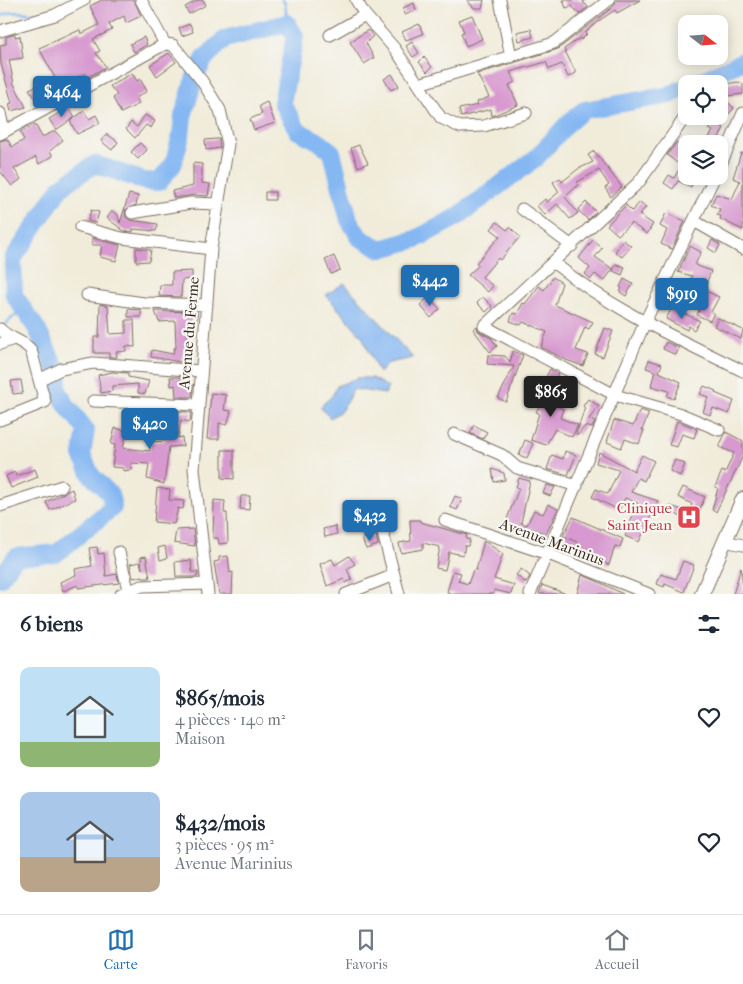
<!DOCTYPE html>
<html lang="fr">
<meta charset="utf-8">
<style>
body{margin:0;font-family:"IM FELL French Canon",serif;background:#f2f2f3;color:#1f2937;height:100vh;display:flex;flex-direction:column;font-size:19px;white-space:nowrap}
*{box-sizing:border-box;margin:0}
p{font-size:16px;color:#747a83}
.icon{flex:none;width:28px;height:28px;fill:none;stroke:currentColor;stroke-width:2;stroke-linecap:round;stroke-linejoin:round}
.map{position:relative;height:594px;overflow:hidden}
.panel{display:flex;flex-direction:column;background:#fff;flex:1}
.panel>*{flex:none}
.needle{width:32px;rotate:107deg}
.tools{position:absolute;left:678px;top:15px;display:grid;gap:10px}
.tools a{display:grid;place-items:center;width:50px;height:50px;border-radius:10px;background:#fff;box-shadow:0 2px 12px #0003;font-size:25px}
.price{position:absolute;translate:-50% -42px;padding:0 11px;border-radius:5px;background:#1f6fb2;color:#fff;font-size:16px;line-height:32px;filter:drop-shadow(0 1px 2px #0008)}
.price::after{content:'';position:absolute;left:50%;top:30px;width:15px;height:11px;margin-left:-8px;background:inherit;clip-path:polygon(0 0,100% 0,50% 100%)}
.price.on{background:#222;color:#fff}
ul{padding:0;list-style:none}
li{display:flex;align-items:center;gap:15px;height:125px;padding:0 20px}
li span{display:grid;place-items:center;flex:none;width:140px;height:100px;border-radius:10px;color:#555}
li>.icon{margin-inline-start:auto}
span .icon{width:60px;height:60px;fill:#fffc;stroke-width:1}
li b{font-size:21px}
h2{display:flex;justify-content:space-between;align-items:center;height:60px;padding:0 20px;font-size:21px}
.dock{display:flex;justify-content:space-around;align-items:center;height:70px;border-top:1px solid #e0e1e3;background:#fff;font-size:14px;color:#747a83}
.dock a{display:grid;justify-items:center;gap:2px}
.dock .on{color:#1f6fb2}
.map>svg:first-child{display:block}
</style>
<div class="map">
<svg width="743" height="594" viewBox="0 0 743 594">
<rect width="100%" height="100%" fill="#f6f6f2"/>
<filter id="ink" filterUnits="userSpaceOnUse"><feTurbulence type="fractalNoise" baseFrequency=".02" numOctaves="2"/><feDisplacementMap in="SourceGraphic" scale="10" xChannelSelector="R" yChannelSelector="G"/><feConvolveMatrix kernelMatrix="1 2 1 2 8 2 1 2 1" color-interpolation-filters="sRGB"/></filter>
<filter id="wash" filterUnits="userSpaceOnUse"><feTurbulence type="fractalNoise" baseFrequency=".0096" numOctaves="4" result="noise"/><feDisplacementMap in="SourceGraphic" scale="20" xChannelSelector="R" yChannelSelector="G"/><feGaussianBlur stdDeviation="1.12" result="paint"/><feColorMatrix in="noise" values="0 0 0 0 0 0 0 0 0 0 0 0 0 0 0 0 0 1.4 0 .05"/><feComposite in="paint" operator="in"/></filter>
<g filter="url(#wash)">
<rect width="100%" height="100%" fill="#f1ecda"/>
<path fill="#85b7f2" stroke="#607088" d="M344 283 413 358 389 363 379 373 362 336 326 295Z
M357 378H372L388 387 385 394 354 389 341 411 330 418 320 407 332 396 337 386Z"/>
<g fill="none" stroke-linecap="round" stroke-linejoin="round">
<path stroke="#85b7f2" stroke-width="3" d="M282 0 285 3 287 23
M0 17C10 9 28 13 41 15
M2 328 14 316 27 314"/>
<path stroke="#85b7f2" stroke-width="18" d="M694 84 743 61
M0 578 16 557 57 553 113 507 110 494 91 475 82 455 86 430 67 406 57 388 59 375 37 329 14 295 13 259 61 187 95 164 144 181 159 182 173 165 181 135 183 116 195 77 205 58 225 39 287 23 295 36 282 103 298 131 318 141 332 152 349 220 360 238 381 249 416 239 457 217 536 158 569 122 584 110 670 95 686 87"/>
</g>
<g id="blocks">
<path fill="#d799cf" d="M102 0H134L141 16 126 23 124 16 109 24 112 30 93 39 100 51 96 53 106 67 88 77 85 73 60 87 39 48 80 30 81 34 99 25 90 6Z
M198 0H203L206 5 189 14 185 7Z
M467 0H484L482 8H474Z
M563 0H586L583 2 588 7 579 14 572 6 566 8Z
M616 0H640L617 13 615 10 597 22 585 33 587 34 581 40 580 38 564 49 576 73 568 77 562 64 549 69 546 62 510 72 515 82 509 85 518 105 492 116 491 109 461 117 459 109 478 105 477 102 489 97 477 74 558 49 614 6Z
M414 3 416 10 405 15 403 8Z
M472 15 482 39 466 46 461 33 464 32 459 20Z
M190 24 193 32 182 36 179 28Z
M419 24 423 34 406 40 402 32Z
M531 29 533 37 519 41 517 32Z
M368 30 373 36 366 43 374 58 364 64 350 42Z
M15 34V37L20 36 23 58 9 60 14 84 26 107 11 111 9 104 12 103 1 64 0 45 6 44V37Z
M144 37 147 45 134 52 130 44Z
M412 42 419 53 413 57 406 46Z
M169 53 176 62 157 76 150 65Z
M424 57 432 67 427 72 419 62Z
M132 73 137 81 140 79 147 91 136 98 139 104 121 113 113 98 117 95 110 86Z
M392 74 399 86 391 90 384 79Z
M738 82 743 84V94L727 96 726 84Z
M39 85 43 93 48 91 51 98 39 104 29 89Z
M719 94 734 108 719 125 724 128 718 139 723 142 722 144H705L713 131 709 129 713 122 719 125Z
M267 102 275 123 254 130 250 119 262 114 259 106Z
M69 107 75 117 56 130 49 119Z
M84 111 89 119 96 115 100 123 77 134 70 121Z
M145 115 155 121 151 128 146 125 135 138 126 129 131 122 137 127Z
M35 124 42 137 55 131 63 140 50 151 53 156 39 164 36 157 14 169 21 179 12 186 0 171V141L7 139 12 147 24 140 20 132Z
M107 134 118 142 112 150 101 141Z
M216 139H219L220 148 206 150 205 140Z
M677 142 686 150V176L694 179 691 187 678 181 673 189 664 183 669 175 674 178 681 166 667 155Z
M140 143 147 150 138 159 131 152Z
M359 145 368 163 358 167 351 148Z
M594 151 622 187 611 197 605 188 609 185 599 170 577 182 579 184 565 197 578 213 570 219 557 204 545 215 537 206 545 199 547 202 559 192 553 182 560 178 562 182 578 169 593 162 588 155Z
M741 153H743V230L720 219 721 216 717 215 720 209 711 205 716 194 732 199 740 181 733 178Z
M193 163 202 164V183L210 184 208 196 194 195 174 198 172 191 193 186Z
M265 192H275V200H265Z
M129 194 138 196 136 205 125 210 126 217 130 220 158 224 156 231 133 229V232L124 231 107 218 112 211 118 215 120 223Z
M586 202 596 212 588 220 578 210Z
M640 202 646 207 639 215 653 224 647 234 631 223 618 235 607 225 626 205 632 211Z
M91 210 99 212 96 223 88 221Z
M666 213 685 221 672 249 661 244 667 230 660 226Z
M497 222 507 230 510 227 520 237 500 260 498 258 482 277 493 286 488 292 468 275 479 265 476 263 500 236 491 229Z
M92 238 120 245 116 261 100 257 102 245H92Z
M593 240 602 248 595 257 613 269 604 281 595 274 591 279 585 274 590 268 579 258Z
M623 240 631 246 622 257 615 252Z
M712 240 720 245 716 253 708 248Z
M690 246 701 252 695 265 711 271 704 290 719 297 711 312 714 313 710 321 697 315 703 301 686 294 692 276 678 272Z
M136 248 151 250 149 261 136 262Z
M334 256 340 270 331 274 325 260Z
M616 264 625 267 622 275 613 271Z
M192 271V279L182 280 181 297 159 296 160 285H172V272Z
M553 277 562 283 555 305 593 322 589 329 585 327 576 350 588 354 583 366 566 360 541 347 547 332 523 322 521 325 510 321 513 313 517 314 523 303 525 304 539 286 544 290Z
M624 279 633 284 626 296 620 292 622 288 620 287Z
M671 289 684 295 681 302 668 296Z
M429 297 440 309 431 318 420 305Z
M483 297 492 306 486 312 477 303Z
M100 304 108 306 110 334 126 333V320H134L135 347 126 346V351L116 352 117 357H109V353H94V337H99Z
M672 308 700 321 694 330 689 326 687 330 666 319Z
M128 309 141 310V317H128Z
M155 311 197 312V320H191V334H188L181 362 151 357 152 350 173 354 174 348H176L175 321 159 322Z
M718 318 743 330 741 339 714 326Z
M477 326 478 331 491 338 497 346 490 352 473 329Z
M605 328 613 331 603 357 595 354Z
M666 342 679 348 676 355 663 349Z
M513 351 523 355 506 402 498 398 514 366 487 364 488 355 505 356 510 362Z
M649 360 662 364 659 372 681 382 674 399 667 396 669 391 651 386 655 371 646 368Z
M550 369 558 374 554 381 546 377Z
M112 372 128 373V377L149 381 145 394 138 393V384L112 386V391L101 393 98 375Z
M170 377H182L183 386 193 385 192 397H176L175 385 171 386Z
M21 380 23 393 13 394 11 381Z
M550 386 563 391 556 406 563 409 560 418 578 425 572 437 555 429 546 445 531 440 539 413 536 412Z
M704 386 716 391 715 393 734 401 729 414 713 408 710 415 703 412 708 397 700 394Z
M211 393 226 395 224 410 231 411 227 425 219 423V439H207Z
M588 399 599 406 589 419 595 422 592 428 585 426 578 435 576 434 585 408 583 406Z
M640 410 649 413 642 430H644L639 444 625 439 621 448 607 442 614 420 633 426Z
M172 412H191L190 422 181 420 178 438 182 437 183 446 169 447 164 484 147 479 149 464 131 463 132 470 123 471V468L112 467 115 445 111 444 115 428 127 431 123 448 150 451V442L165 441Z
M677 421 697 429 694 438 682 434 677 447 669 445Z
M474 425 487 432 483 439 470 433Z
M726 432 743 441V456L716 512 712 510 718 488 715 487 722 471 725 473 734 453 719 447Z
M525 440 533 443 527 458 519 455Z
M222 450H234V479L222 478Z
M565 451 576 455 568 475 547 469 552 455 563 459Z
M599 452 634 471 642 455 654 461 644 481 638 478 631 492 658 501 639 542 625 536 638 503 625 498 619 510 592 497 596 489 608 494 619 470 596 463Z
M675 460 685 464 680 476 670 471Z
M35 469 38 477 11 488 6 476 15 472 16 476Z
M492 469 504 473 505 480 494 482Z
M519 478 530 481 521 523 527 525 534 510 543 514 548 504 558 509 546 534 531 528 528 534 509 524 510 520 507 519 519 488 516 487Z
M547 485 555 487 550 496 543 493Z
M683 487 705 497 693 524 669 510 670 506 689 512 692 504 678 497Z
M157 488 170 490 169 500 184 501 183 509 178 508 174 524 154 522Z
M72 489 75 499 50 510 46 502Z
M241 496H250L249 510 240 509Z
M455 496 462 499 457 510 450 507Z
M214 500 225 501 224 513H227L228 543 219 544 218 538H213Z
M573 517 623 539 620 547 615 546 609 565 585 555 587 550 578 546 579 543 563 536Z
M410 520H420V522L467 535 466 539 470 540 468 546H465L463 555 449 552 445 570 436 568 440 547 423 543V549L401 553 399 543 411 541Z
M335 526 337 534 325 537 323 529Z
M193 529 195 546 174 543 176 530Z
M376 535 378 545 366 549 362 539Z
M484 541 503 554 494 579 514 585 511 594 494 590V594H454L447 592 453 571 461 573 458 581 468 584 473 570H476Z
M165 546 167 558 160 560 158 548Z
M97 547 98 554 104 553 106 576 117 574 119 583 78 588V585L63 591 60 582 76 575 75 569 92 566 89 548Z
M146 556 150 578H143V576L133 578 130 564 140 562 142 569 141 557Z
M228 556 230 573 233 572 232 594H219L214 562 219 561V557Z
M349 556 355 564 347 569 352 580 345 583 344 579 327 586 320 564 332 559 335 565Z
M191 560 192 572H198L197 577H176L175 562Z
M683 561 694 565 684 592 665 584 664 587 657 584 661 574 676 579Z
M741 568 743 591 741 594H733Z
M521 569 530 576 526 583 516 575Z
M582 575 597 581 623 594H577Z
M542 585 564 593V594H539Z"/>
</g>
</g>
<g filter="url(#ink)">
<use href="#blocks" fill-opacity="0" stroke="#7b6e60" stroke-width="1"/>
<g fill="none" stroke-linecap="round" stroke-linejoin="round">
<g stroke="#7b6e60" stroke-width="13">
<path id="minor" d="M141 0 165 44
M356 0 365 15 395 49 441 118 460 127 484 126 526 113
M500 0 511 57
M0 31 55 15 84 0
M330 35 365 15
M419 84 554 43 609 0
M0 113 4 132
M686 116 639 182 484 326 615 395 681 414 719 430
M0 134 165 44 173 45 202 81 220 110 228 144 211 249 194 469 208 594
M719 169 743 113
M522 209 572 246
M132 213 191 203 218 204
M694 221 743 249
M80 227 122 238 211 249
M554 263C611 309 678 339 743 371
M87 295 144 303 207 305
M0 329C9 339 23 340 31 350L45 402 0 420
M0 344 14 339
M39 380 61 369 93 363 201 371
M93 401 198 405
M454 434 502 455 517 468 577 486
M0 506 62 486
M445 520 548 554 649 594
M383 533 399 594
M724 541 743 545
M119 552 129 594
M121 594 142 586 207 584
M346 594 394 575
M530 594 645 322 715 176"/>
</g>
<g stroke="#7b6e60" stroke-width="16">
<path id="major" d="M702 594 743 499"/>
</g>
<use href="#minor" stroke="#fff" stroke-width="11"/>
<use href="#major" stroke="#fff" stroke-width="14"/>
</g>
</g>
<defs>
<g id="hospital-square" transform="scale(1.25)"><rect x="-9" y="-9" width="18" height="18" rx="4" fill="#e0444e" stroke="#f6f6f2"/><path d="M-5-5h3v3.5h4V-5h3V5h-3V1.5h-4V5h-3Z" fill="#fff"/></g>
</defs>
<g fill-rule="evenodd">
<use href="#hospital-square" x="689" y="517"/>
</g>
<g text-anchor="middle" stroke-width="4.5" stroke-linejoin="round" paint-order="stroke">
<g font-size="15" fill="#3b2a1e" stroke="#f6f6f2">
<text transform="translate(189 333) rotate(-85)" y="5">Avenue du Ferme</text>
<text transform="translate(552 542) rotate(20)" y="5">Avenue Marinius</text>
</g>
<g font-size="15" fill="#be3a42" stroke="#f6f6f2" text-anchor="end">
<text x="672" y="513">Clinique<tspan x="672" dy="17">Saint Jean</tspan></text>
</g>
</g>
</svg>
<div class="tools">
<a><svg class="needle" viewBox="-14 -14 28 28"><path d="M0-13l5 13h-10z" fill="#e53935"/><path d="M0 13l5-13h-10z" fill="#747a83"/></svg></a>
<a><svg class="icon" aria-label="locate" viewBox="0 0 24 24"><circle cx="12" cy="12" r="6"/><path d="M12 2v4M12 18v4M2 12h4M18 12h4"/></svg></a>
<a><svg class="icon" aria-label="layers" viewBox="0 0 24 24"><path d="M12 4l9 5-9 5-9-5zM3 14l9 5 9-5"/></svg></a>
</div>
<b class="price" style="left:62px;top:118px">$464</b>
<b class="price" style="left:430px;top:307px">$442</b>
<b class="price" style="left:682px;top:320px">$919</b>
<b class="price on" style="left:551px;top:418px">$865</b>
<b class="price" style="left:150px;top:450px">$420</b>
<b class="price" style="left:370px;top:542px">$432</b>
</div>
<section class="panel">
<h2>6 biens<svg class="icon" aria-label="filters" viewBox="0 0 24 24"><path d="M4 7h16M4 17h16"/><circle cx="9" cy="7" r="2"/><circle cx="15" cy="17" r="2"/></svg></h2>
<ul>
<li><span style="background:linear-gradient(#bfe0f5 75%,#8fb573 0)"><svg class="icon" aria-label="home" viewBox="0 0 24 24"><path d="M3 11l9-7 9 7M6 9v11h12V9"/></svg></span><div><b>$865/mois</b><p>4 pièces · 140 m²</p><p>Maison</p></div><svg class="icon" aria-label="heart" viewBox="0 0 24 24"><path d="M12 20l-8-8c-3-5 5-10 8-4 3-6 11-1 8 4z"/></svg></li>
<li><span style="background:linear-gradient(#a9c7e8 65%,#b9a48a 0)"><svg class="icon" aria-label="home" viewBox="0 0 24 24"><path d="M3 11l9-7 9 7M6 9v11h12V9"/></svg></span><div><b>$432/mois</b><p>3 pièces · 95 m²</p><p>Avenue Marinius</p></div><svg class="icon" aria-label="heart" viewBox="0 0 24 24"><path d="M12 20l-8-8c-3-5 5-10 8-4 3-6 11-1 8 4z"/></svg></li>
</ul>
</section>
<nav class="dock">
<a class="on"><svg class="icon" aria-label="map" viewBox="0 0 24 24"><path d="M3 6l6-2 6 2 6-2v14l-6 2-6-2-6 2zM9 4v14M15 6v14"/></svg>Carte</a>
<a><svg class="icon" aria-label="saved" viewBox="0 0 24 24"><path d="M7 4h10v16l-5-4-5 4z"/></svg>Favoris</a>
<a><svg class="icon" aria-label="home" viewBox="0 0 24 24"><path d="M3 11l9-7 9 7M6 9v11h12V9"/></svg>Accueil</a>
</nav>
